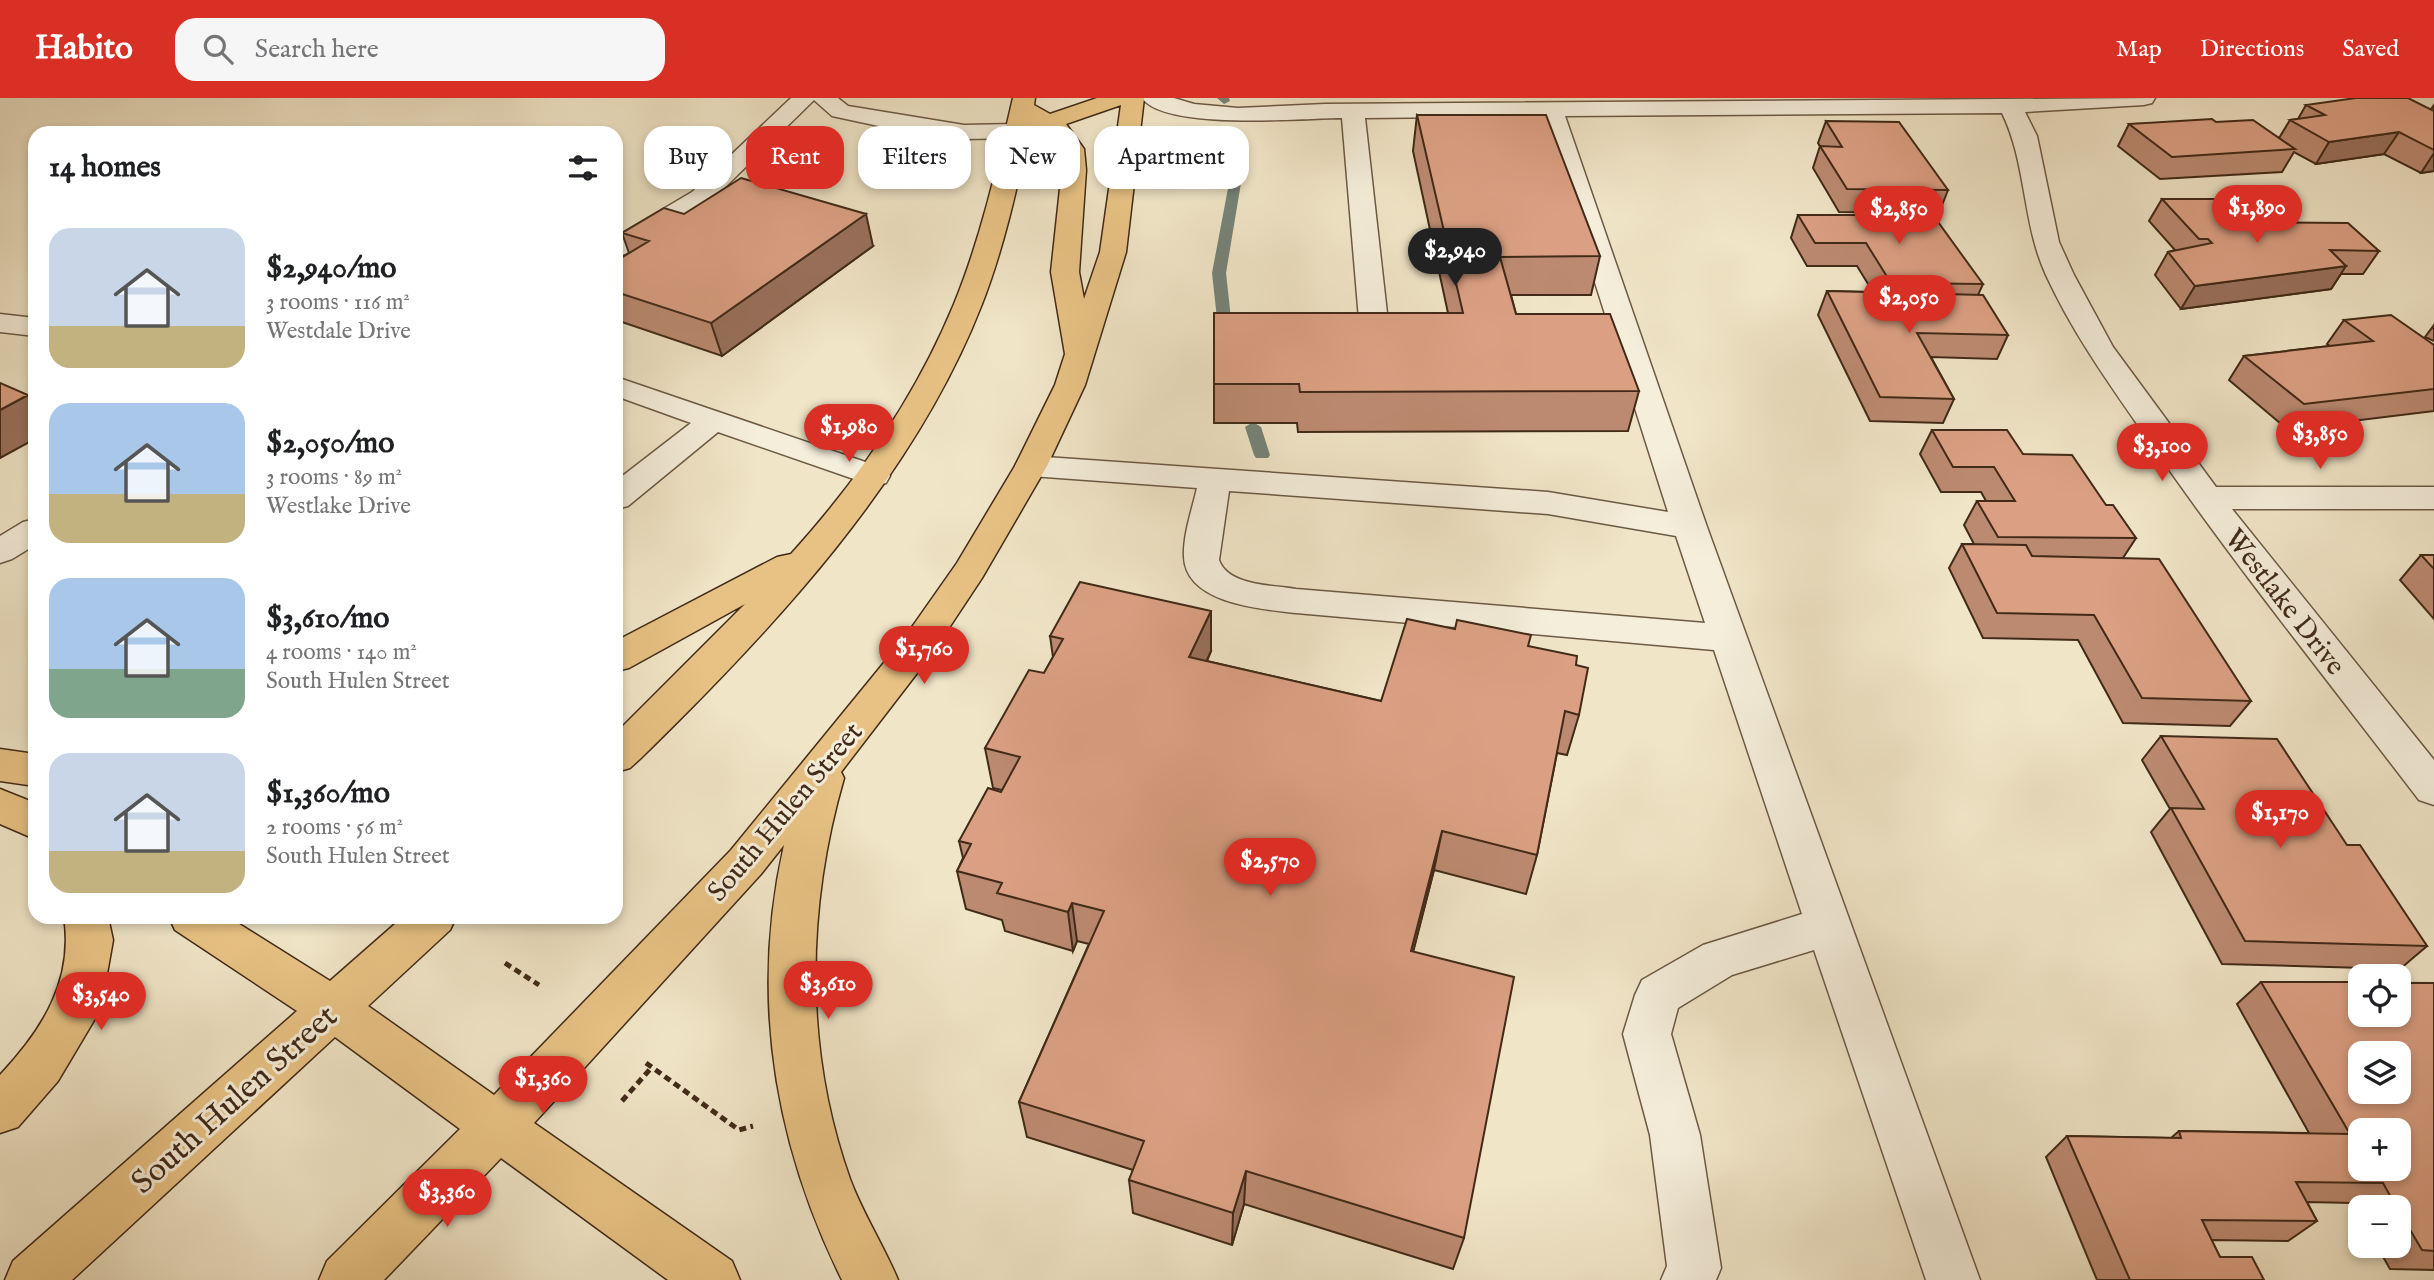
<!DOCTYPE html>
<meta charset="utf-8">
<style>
body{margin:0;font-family:"IM FELL English",serif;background:#f6f6f6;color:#202124;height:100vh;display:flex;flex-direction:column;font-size:26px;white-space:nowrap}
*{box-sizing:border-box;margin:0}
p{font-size:23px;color:#757577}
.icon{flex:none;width:38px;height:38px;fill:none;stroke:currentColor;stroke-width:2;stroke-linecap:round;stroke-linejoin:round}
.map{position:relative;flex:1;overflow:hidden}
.sheet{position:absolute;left:28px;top:28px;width:595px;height:798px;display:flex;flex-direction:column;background:#fff;border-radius:21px;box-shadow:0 4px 10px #0003}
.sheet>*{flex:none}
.top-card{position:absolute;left:644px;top:28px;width:665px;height:63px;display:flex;gap:14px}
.fabs{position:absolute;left:2348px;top:866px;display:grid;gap:14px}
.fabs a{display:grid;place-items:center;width:63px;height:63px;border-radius:14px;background:#fff;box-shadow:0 4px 10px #0003;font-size:35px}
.price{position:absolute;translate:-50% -60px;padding:0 16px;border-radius:24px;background:#d93025;color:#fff;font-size:23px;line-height:46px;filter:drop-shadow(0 2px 4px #0008)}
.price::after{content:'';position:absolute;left:50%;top:42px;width:21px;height:16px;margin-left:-10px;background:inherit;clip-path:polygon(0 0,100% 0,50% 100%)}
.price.active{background:#222;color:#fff}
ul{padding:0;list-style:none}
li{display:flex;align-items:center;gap:21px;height:175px;padding:0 21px}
li span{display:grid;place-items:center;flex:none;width:196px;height:140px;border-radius:21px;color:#555}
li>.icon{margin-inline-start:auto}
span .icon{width:84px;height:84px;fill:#fffc;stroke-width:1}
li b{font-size:30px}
h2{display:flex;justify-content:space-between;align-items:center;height:84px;padding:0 21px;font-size:30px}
.chip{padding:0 24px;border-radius:21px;background:#fff;box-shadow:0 4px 10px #0003;font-size:24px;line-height:63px}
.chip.active{background:#d93025;color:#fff}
header{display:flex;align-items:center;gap:42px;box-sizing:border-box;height:98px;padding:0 35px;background:#d93025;color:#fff}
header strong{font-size:33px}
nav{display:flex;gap:38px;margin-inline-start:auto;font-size:24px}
.search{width:490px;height:63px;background:#f6f6f6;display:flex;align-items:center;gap:18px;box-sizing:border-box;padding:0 24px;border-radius:21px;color:#757577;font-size:26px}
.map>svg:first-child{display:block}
</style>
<header>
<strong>Habito</strong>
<div class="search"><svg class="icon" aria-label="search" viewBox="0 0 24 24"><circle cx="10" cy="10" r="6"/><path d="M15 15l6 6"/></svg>Search here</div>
<nav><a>Map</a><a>Directions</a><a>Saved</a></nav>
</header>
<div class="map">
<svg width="2434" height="1182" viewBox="0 0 2434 1182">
<rect width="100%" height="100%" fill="#f0e5c7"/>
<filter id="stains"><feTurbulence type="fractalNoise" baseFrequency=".00286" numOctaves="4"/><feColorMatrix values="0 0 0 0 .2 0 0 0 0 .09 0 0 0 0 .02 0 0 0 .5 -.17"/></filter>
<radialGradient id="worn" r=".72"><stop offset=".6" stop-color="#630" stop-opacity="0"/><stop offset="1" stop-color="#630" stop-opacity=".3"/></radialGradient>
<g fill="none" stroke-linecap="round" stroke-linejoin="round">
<path fill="#768378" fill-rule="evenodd" d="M1217 0H1229L1230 3 1224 6Z
M1226 31 1232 35 1241 85 1226 175 1233 239 1226 243 1219 239 1212 175 1229 85 1220 35Z
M1253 324 1261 329 1270 357 1268 360H1256L1254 357 1245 329Z"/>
<g stroke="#6d5944" stroke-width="3">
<path id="minor" d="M791 0H838L848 8 964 27 1017 26 1025 28 1029 33 1025 38 1017 40 964 41 888 30 832 18 814 2 710 104 625 156 616 158V139L692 94Z
M1142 0H1174L1194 6 1238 10 1325 6 2155 0 2152 5 2144 7 2025 14 2037 38 2059 144 2074 177 2113 249 2216 389H2434V411H2232L2434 662V707L2419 702C2332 588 2241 475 2158 356 2118 298 2076 242 2046 177 2022 125 2027 66 2002 15L1565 18 1707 429 1980 1182H1926L1814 852 1732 877 1678 910 1671 936 1700 1037 1721 1170 1716 1182H1661L1667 1168 1650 1037 1623 936 1635 897 1642 882 1703 847 1802 816 1714 552 1296 515C1262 511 1186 506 1184 459 1183 437 1192 412 1197 390L1031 378 1019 375 1015 368 1019 361 1031 358 1548 394 1668 414 1542 18 1365 20 1388 224 1418 227 1422 233 1418 239C1401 243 1381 243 1364 239L1360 233 1342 20C1303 20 1165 33 1142 0ZM1229 393 1548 416 1676 438 1705 525 1296 491C1273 487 1228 488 1219 462Z
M0 216 35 220V238L0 234Z
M616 279 886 371 890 378 886 385 874 388 718 334 628 408 616 411V383L691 325 616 298Z
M35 421V447L12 461 0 465V438L23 424Z"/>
</g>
<g stroke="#412a18" stroke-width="3">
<path id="major" d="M1013 0H1035L1034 7 1050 16 1097 0H1144L1126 154 1085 287 1047 368 982 480 931 557 841 674 844 680C806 811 804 952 850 1081 863 1116 884 1148 898 1182H842C774 1044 750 898 784 747L761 776 534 1025 732 1163 740 1182H668L501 1060 384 1182H319L327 1163 460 1031 335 939 72 1182H5L13 1163 297 913 175 832 169 819H228L330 883 403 819H456L450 832 368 908 494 997 731 752 905 539 957 465 1015 368 1055 287 1065 256 1051 174 1062 72 1060 51 1045 33 1028 38C1016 95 1003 152 982 206 914 381 773 531 641 660L630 670 616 674V635L745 506 629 570 616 573V543L777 459 791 456C858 382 916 298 954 206 981 140 997 69 1013 0ZM1121 7 1100 154 1084 201 1079 174 1086 72 1084 51 1066 26Z
M0 651 35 656V688L0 683Z
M0 691 35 705V741L0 726Z
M64 819H108L113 842 102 904 96 919 58 983 18 1029 0 1035V977C42 932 74 883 64 819Z"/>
</g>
<path stroke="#412a18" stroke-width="5" stroke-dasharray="7 4.5" stroke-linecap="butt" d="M505 865 539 887
M646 965 739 1032 753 1028
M622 1003 652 969"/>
<use href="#minor" fill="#f5eedb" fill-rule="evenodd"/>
<use href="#major" fill="#e8c284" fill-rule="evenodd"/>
</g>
<path fill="#bc8a71" stroke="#412a18" stroke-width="2" d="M2306 7 2431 11 2434 7V73L2421 75 2384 56 2316 66 2294 54 2282 74 2160 81 2118 48 2129 26 2216 24 2279 40 2290 22 2298 21Z
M1417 17 1600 158 1591 197H1511L1516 216 1639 293 1628 333 1298 334 1297 325H1214V215H1448L1413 53Z
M1826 23 1948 92 1939 115 1839 114 1813 70 1820 48 1818 45Z
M2162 101 2240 124 2379 153 2363 176H2341L2331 191 2181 211 2155 177 2168 154 2175 152 2149 123Z
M684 116 873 148 722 258 616 222V163L629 155 622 135Z
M1798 117 1983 186 1978 197 2008 237 1997 261 1931 259 1954 301 1943 325 1870 323 1818 217 1827 193 1873 194 1857 168H1807L1791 140Z
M2344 222 2434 247V313L2287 331 2229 282 2244 258 2330 248 2327 246Z
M2434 227V243L2425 239Z
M1932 332 2023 356 2106 407 2136 440 2123 460 2251 603 2230 628 2123 625 2078 542 1983 540 1949 470 1962 446H1974L1964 427 1977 403H1986L1981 394H1941L1920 356Z
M2421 457H2434V521L2400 482Z
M1050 538 1211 553 1207 563 1381 603 1528 548 1576 567 1579 617 1567 657 1557 655 1537 757 1526 796 1434 772 1413 853 1464 1140 1453 1171 1244 1106 1232 1147 1133 1115 1129 1082 1133 1072 1027 1039 1019 1004 1089 846 1077 843 1073 853 1005 833 1002 822 966 811 957 773 963 760 959 743 1002 692 993 690 985 650 1044 575 1053 559Z
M2161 638 2347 747 2427 848 2400 871 2222 866 2151 734 2170 711 2142 662Z
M2261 884 2434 885V1172L2390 1171 2377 1148H2399V1110H2361V1119L2353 1105 2307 1104 2317 1123 2288 1143 2211 1142 2220 1159 2264 1182H2097L2046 1059 2067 1038 2171 1040 2179 1033 2309 1035 2237 906Z"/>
<path fill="#99705c" stroke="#412a18" stroke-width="2" d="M2399 34 2384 56 2316 66 2329 44Z
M2434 55V73L2421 75Z
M866 116 873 148 722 258 711 225Z
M2346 168 2331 191 2181 211 2195 188Z
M28 297 35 307V341L0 360V312Z
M1211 513V553L1190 600 1189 559Z
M1442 733 1434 772 1404 890 1411 853Z
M1072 805 1077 843 1073 853 1068 814Z
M1246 1073 1244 1106 1232 1147 1233 1115Z"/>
<path fill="#dba083" stroke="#412a18" stroke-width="2" fill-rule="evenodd" d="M2356 0H2408L2434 13V52L2399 34 2329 44 2290 22 2325 17 2306 7Z
M1417 17H1546L1600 158 1500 159 1516 216H1610L1639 293 1300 294 1299 286H1214V215H1463Z
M2212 21 2216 24 2253 22 2295 51 2172 59 2129 26Z
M1826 23 1899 24 1948 92 1847 91 1820 48 1842 49Z
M741 80 866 116 711 225 616 194V163L649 143 622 135 664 110 684 116Z
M2162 101H2217L2240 124 2348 125 2379 153 2330 152 2346 168 2195 188 2168 154 2212 145 2208 141H2199Z
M1798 117H1933L1983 186 1891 185 1866 145H1815Z
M1827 193 1983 197 2008 237 1917 235 1954 301 1880 299Z
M2391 217 2434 247V291L2304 306 2244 258 2373 243 2344 222Z
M0 285 28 297 0 312Z
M1932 332H2007L2023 356 2072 357 2106 407H2113L2136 440 1998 439 1977 403H2015L1994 369H1953Z
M1962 446 2026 447 2032 458 2159 461 2251 603 2142 600 2094 517 1997 515Z
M2421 457H2434V471Z
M1080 484 1211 513 1189 559 1381 603 1407 521 1455 531 1457 522 1531 537 1528 548 1577 558 1576 567 1588 570 1579 617 1565 613 1537 757 1442 733 1411 853 1514 879 1464 1140 1246 1073 1233 1115 1129 1082 1144 1043 1019 1004 1104 813 1072 805 1068 814 997 795 1002 785 957 773 971 746 959 743 988 690 1001 694 1020 659 985 650 1029 572 1044 575 1063 541 1050 538Z
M2161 638 2277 641 2347 747H2360L2427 848 2245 843 2171 710 2204 711Z
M2261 884H2361V917H2399V885H2434V1153L2422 1152 2399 1113V1110H2397L2383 1085 2296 1084 2317 1123 2202 1122 2220 1159H2252L2264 1182H2130L2067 1038 2181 1040 2179 1033 2350 1036ZM2361 956H2399V994H2361ZM2361 1032H2399V1071H2361Z"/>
<g text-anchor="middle" stroke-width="6" stroke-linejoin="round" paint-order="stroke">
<g font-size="28" fill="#412a18" stroke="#f5eedb">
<text transform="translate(2286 503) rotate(52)" y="10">Westlake Drive</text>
<text transform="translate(784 713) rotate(-50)" y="10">South Hulen Street</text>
</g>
<g font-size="33" fill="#412a18" stroke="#f5eedb">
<text transform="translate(233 1000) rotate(-42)" y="12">South Hulen Street</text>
</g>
</g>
<rect width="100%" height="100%" filter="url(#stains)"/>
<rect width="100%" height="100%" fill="url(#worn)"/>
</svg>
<div class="fabs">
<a><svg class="icon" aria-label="locate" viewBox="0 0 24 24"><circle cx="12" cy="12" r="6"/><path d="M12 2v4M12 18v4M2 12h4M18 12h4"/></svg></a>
<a><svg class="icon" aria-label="layers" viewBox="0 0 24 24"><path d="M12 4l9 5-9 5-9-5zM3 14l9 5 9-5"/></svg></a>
<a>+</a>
<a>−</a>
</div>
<b class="price" style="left:2257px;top:147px">$1,890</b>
<b class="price" style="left:1899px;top:148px">$2,850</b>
<b class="price active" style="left:1455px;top:190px">$2,940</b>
<b class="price" style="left:1909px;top:237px">$2,050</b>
<b class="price" style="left:849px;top:366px">$1,980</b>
<b class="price" style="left:2320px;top:373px">$3,850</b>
<b class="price" style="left:2162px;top:385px">$3,100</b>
<b class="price" style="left:924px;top:588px">$1,760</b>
<b class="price" style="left:2280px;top:752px">$1,170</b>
<b class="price" style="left:1270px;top:800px">$2,570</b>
<b class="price" style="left:828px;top:923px">$3,610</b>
<b class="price" style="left:101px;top:934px">$3,540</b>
<b class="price" style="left:543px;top:1018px">$1,360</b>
<b class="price" style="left:447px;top:1131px">$3,360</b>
<div class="top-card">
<a class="chip">Buy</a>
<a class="chip active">Rent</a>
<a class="chip">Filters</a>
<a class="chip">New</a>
<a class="chip">Apartment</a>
</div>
<section class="sheet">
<h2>14 homes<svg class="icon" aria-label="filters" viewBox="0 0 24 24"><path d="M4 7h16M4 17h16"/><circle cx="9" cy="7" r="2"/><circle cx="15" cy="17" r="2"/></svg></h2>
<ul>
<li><span style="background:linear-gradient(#c9d6e8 70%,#c2b280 0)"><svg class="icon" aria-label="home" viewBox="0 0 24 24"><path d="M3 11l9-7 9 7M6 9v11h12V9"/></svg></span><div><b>$2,940/mo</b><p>3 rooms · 116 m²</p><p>Westdale Drive</p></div></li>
<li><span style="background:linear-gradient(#a9c7e8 65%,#c2b280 0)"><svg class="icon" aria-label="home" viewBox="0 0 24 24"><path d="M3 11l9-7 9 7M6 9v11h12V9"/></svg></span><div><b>$2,050/mo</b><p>3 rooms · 89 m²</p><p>Westlake Drive</p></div></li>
<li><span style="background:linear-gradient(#a9c7e8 65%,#7fa58c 0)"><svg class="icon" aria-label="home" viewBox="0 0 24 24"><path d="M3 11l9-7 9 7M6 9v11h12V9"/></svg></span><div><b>$3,610/mo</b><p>4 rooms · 140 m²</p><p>South Hulen Street</p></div></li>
<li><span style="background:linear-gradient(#c9d6e8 70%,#c2b280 0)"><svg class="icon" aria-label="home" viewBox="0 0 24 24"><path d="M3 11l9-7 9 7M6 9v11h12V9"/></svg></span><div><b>$1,360/mo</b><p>2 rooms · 56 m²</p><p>South Hulen Street</p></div></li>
</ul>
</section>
</div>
